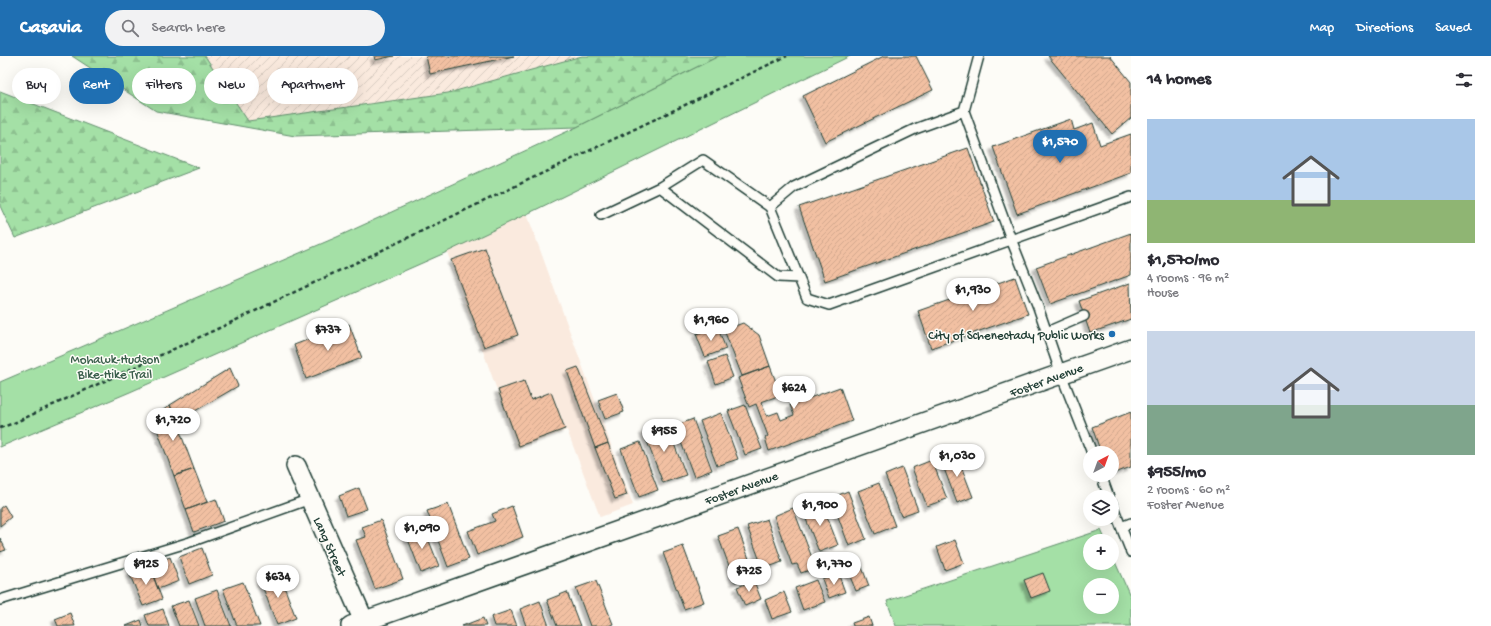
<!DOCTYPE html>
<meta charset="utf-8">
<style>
body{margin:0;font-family:"Gochi Hand",sans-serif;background:#f2f2f3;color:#2b2b33;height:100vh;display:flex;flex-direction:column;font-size:15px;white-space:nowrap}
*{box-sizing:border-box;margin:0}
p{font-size:13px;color:#7c7c81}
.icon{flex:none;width:22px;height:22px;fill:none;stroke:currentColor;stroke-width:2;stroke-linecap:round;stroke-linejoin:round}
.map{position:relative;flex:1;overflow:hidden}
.sheet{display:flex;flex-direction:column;background:#fff;width:360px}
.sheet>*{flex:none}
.top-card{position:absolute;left:12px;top:12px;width:380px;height:36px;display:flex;gap:8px}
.needle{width:26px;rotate:41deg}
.tools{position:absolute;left:1083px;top:390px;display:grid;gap:8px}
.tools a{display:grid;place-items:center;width:36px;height:36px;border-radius:50%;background:#fff;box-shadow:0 4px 16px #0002;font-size:20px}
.price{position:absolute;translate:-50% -34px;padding:0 9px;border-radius:14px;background:#fff;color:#222;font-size:13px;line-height:26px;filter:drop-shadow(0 1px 2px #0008)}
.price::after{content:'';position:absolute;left:50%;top:24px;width:12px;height:9px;margin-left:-6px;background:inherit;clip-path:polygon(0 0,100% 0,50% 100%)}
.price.current{background:#1f6fb2;color:#fff}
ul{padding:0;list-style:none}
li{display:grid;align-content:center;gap:8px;height:212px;padding:0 16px}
li span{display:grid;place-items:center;height:124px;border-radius:0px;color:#555}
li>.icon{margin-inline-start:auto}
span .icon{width:72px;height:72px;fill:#fffc;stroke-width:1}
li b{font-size:17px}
h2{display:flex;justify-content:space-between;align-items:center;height:48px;padding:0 16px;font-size:17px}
.chip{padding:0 14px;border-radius:18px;background:#fff;box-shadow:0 4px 16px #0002;font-size:14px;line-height:36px}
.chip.current{background:#1f6fb2;color:#fff}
header{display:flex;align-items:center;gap:24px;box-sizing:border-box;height:56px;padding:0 20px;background:#1f6fb2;color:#fff}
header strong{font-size:19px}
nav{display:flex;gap:22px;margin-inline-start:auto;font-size:14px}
.search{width:280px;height:36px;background:#f2f2f3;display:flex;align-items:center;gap:10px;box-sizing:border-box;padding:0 14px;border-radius:22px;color:#7c7c81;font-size:15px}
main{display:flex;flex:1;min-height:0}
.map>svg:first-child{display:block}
</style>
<header>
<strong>Casavia</strong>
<div class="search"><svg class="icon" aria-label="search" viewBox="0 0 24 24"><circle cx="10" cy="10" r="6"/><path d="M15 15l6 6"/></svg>Search here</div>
<nav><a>Map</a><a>Directions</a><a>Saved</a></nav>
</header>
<main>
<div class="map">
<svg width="1131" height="570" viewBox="0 0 1131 570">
<defs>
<pattern id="industrial-furrows" width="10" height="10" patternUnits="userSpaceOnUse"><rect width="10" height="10" fill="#faeade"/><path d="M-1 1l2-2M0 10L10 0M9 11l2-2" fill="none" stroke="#d6cabf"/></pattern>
<pattern id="forest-firs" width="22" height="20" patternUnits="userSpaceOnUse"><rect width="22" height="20" fill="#a4e0a6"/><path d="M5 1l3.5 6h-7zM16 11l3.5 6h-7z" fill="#8dc190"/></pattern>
<pattern id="building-hatch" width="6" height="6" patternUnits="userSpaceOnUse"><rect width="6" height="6" fill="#f2c0a2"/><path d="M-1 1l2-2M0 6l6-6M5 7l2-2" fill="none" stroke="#cfa68c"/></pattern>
<filter id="shadow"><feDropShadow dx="-3.5" dy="3.5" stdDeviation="1" flood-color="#0004"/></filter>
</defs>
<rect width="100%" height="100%" fill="#fdfcf7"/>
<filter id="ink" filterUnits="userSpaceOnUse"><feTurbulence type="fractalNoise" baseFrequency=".025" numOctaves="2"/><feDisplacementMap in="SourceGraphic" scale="8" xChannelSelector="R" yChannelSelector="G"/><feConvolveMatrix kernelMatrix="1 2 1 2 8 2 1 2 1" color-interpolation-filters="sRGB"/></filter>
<g filter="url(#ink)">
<path fill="#faeade" d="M527 158 633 449 600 461 567 374 518 392 447 196Z"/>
<path fill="url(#industrial-furrows)" d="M205 0H582L448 37 248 65Z"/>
<path fill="url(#forest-firs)" stroke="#628e6d" d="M72 0H205L248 65 448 37 582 0H719L577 71 295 80 156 55Z
M0 35 199 112 15 182 0 150Z"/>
<path fill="#a4e0a6" stroke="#628e6d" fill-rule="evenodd" d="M719 0H850L527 158 447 196 130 336 0 391V326L337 181 577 71Z
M1101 474 1106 485H1090V507H1112V499L1131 542V570H896L887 545ZM1090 529H1112V551H1090Z"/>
<path fill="url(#building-hatch)" stroke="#1f3d34" filter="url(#shadow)" d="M374 0H394L375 4Z
M426 0H514L430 18Z
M884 0H916L933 34 825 86 803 40Z
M1048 0H1110L1131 26V62L1112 78Z
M1071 63 1074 74 1093 67 1100 89 1131 78V117L1017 158 993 91Z
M968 92 994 166 825 225 799 151Z
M1131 177V219L1050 248 1036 211Z
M485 192 518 279 484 291 451 204Z
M1015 221 1028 258 931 292 918 255Z
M1130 227 1131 263 1090 277 1079 245Z
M743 267 759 279 770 310 742 320 724 274Z
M349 268 362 302 306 323 294 289Z
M717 270 726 293 705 301 696 278Z
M725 300 733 321 716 328 708 306Z
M770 310 781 339 761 346 767 360 778 356 781 364 794 359 790 349 840 331 852 365 769 395 765 382 768 380 756 348 749 351 738 322Z
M578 311 608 387 595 392 567 315Z
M230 312 238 330 176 366 170 349Z
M524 325 531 344 551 336 565 373 519 390 498 334Z
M617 337 624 356 605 363 598 344Z
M170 349 194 413 174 420 153 362Z
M745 349 762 393 745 399 728 355Z
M1131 356V411L1112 418V397H1101L1092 371Z
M721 357 738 403 717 410 700 365Z
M693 363 712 414 694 421 675 370Z
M666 367 686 419 663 427 643 375Z
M640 386 658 434 639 441 621 393Z
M608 387 627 439 615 443 595 392Z
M956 397 973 441 957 447 940 402Z
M932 404 947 443 927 450 912 412Z
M902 412 918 454 901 460 885 419Z
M194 413 207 446 186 454 174 420Z
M879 427 895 470 875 478 858 435Z
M359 432 367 453 346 460 339 440Z
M848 435 866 483 849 490 831 442Z
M216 443 224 465 194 476 186 454Z
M821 445 838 489 819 496 802 453Z
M448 448 469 503 448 511 427 455Z
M4 449 11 461 0 470V452Z
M512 450 523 481 477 499 468 475 495 465 492 458Z
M793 452 816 512 801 517 797 508 792 509 774 460Z
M767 463 782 506 763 513 747 470Z
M381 464 403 523 375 533 356 484 366 481 362 471Z
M424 472 439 510 421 517 406 478Z
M738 473 755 519 735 526 718 480Z
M0 482 6 494 0 496Z
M955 484 964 507 945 514 937 491Z
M683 490 704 546 684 553 663 497Z
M202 492 212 519 189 528 179 501Z
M170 501 179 525 158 533 149 509Z
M860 506 869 530 856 535 846 511Z
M149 509 162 543 143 550 129 517Z
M279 517 296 562 277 569 260 524Z
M838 517 845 536 829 542 822 523Z
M1043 517 1050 535 1031 542 1024 524Z
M816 524 825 546 803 554 795 532Z
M596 525 613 568 608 570H590L576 532Z
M754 525 761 543 745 550 737 531Z
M243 526 260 570H237L223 533Z
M217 534 231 570H205L195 542Z
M567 536 580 570H557L547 544Z
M784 536 792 556 772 563 765 544Z
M189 544 199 570H179L171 550Z
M540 545 549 570H526L520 553Z
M163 553 169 570H149L145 559Z
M511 554 517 570H494L491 561Z
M70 557 75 570H58L55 563Z
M869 561 872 570H853L852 567Z
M483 562 486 570H462Z
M141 564 143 570H126Z"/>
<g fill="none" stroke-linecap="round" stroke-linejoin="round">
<g stroke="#1f3d34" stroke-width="12">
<path id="lane" d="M979 0 964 55 915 73 794 131 770 151 807 242 829 249 1131 141
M964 55 1011 183 1038 251 1061 318 1092 397
M770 151 703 104 660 131 778 221 799 222
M601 159 660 131
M1047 276 1084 260
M1101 419 1109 441
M1112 448 1131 496
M1121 471 1131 467
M0 544 190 486 310 443"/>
</g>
<g stroke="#1f3d34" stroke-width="22">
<path id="street" d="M296 410 366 570
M351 570 1131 293"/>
</g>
<path stroke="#1f3d34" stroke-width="2.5" stroke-dasharray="4 3" stroke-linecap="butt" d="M0 372 14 367 230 267 787 0"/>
<use href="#lane" stroke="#fdfcf7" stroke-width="9"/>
<use href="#street" stroke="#fdfcf7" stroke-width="19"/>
</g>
</g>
<circle fill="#1f6fb2" stroke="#fdfcf7" stroke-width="1.5" cx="1112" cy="278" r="4"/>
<g text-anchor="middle" stroke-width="3" stroke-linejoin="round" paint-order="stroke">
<g font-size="13" fill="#1f3d34" stroke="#fdfcf7" text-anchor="end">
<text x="1104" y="283">City of Schenectady Public Works</text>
</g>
<g font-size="13" fill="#3a5e4b" stroke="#fdfcf7">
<text x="115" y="307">Mohawk-Hudson<tspan x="115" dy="15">Bike-Hike Trail</tspan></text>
</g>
<g font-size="13" fill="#1f3d34" stroke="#fdfcf7">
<text transform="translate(1046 323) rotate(-20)" y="5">Foster Avenue</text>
<text transform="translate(741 431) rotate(-20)" y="5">Foster Avenue</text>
<text transform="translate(331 490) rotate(66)" y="5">Lang Street</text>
</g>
</g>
</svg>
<div class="tools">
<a><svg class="needle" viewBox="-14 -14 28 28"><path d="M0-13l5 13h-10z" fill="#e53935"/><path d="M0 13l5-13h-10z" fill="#7c7c81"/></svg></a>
<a><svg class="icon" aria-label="layers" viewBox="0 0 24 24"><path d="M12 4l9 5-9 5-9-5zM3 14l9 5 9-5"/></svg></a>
<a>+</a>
<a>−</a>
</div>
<b class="price current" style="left:1060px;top:108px">$1,570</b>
<b class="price" style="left:973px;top:256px">$1,930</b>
<b class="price" style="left:711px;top:286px">$1,960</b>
<b class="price" style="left:328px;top:296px">$737</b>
<b class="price" style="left:794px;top:354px">$624</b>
<b class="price" style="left:173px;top:386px">$1,720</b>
<b class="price" style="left:664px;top:397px">$955</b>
<b class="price" style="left:957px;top:422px">$1,030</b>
<b class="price" style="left:820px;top:471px">$1,900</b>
<b class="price" style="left:422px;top:494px">$1,090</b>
<b class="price" style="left:146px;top:530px">$925</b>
<b class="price" style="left:834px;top:530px">$1,770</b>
<b class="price" style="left:749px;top:537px">$725</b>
<b class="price" style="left:278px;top:543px">$634</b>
<div class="top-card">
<a class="chip">Buy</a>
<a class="chip current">Rent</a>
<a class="chip">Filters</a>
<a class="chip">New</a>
<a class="chip">Apartment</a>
</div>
</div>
<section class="sheet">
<h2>14 homes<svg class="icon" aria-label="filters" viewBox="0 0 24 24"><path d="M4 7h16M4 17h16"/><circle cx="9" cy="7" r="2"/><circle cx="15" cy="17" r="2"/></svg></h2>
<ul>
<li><span style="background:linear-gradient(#a9c7e8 65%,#8fb573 0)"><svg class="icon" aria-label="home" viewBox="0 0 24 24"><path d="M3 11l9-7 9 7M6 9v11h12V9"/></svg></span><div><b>$1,570/mo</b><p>4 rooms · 96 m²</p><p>House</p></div></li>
<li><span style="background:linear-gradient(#c9d6e8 60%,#7fa58c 0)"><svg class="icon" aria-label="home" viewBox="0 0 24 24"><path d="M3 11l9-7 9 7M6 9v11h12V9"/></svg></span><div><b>$955/mo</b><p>2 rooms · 60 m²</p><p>Foster Avenue</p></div></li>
</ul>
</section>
</main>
